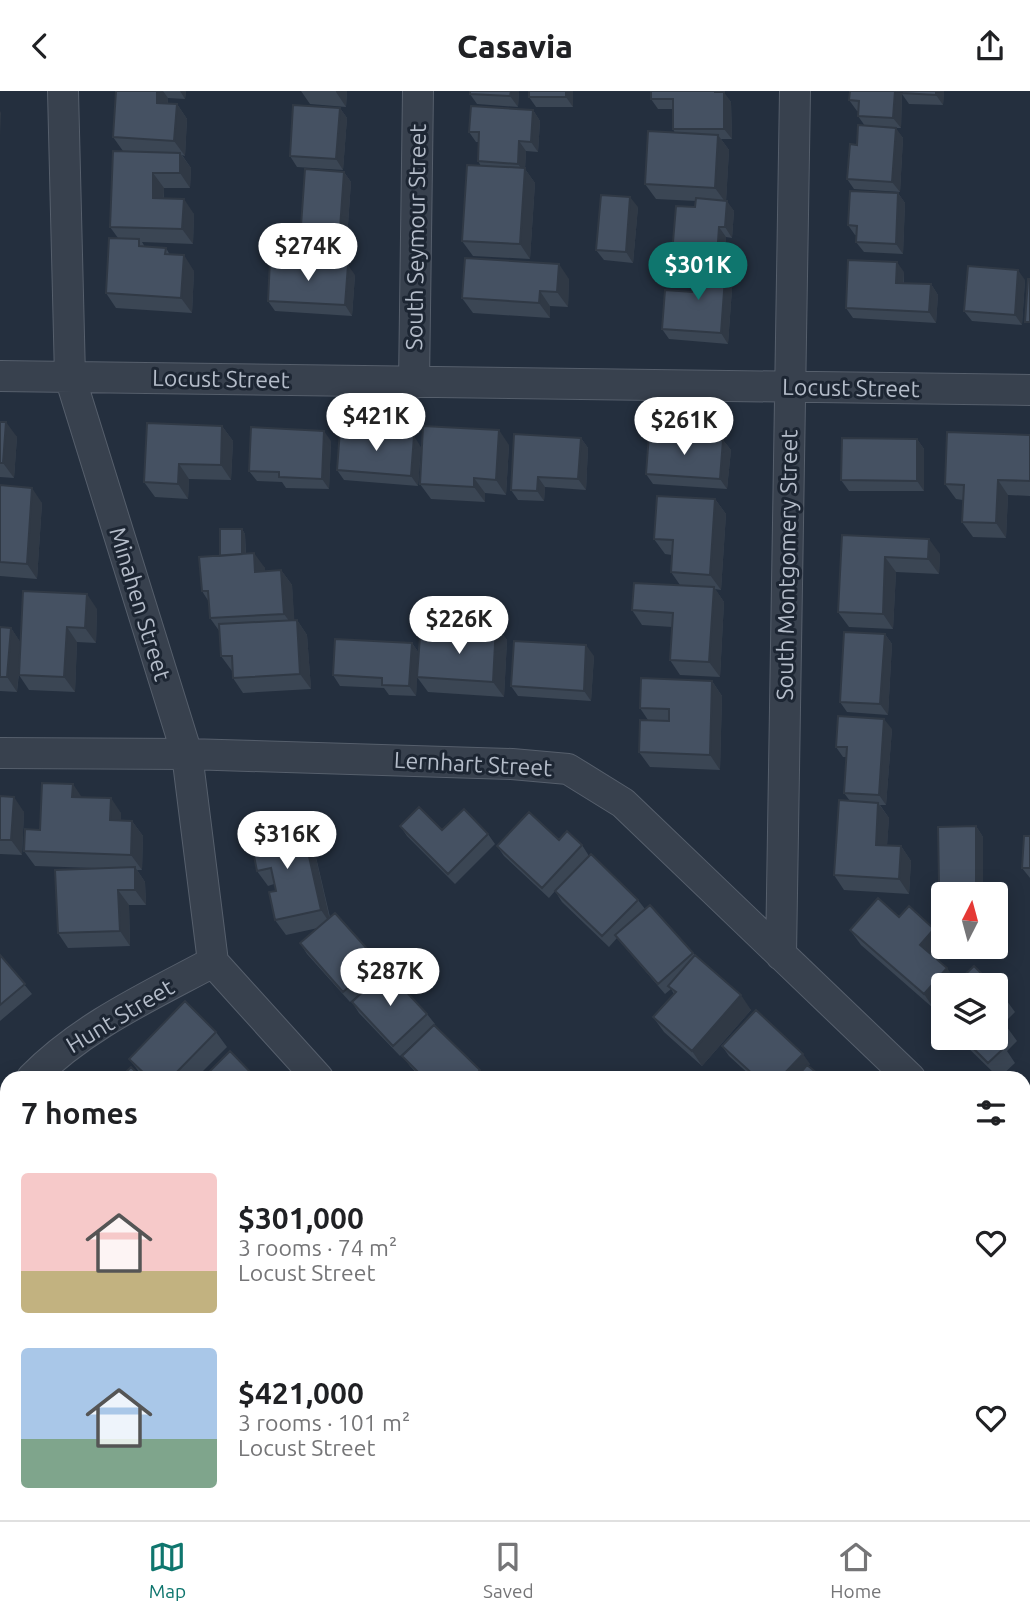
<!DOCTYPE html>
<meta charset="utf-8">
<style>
body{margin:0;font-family:Ubuntu,sans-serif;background:#f2f2f2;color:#202124;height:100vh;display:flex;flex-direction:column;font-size:26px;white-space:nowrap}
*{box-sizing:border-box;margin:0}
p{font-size:23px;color:#757577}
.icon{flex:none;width:38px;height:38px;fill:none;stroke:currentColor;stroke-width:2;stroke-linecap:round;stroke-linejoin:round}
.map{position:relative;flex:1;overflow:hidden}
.drawer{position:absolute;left:0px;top:980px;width:1031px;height:450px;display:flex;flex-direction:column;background:#fff;border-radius:21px 21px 0 0;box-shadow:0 4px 18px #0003}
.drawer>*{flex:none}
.needle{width:46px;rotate:6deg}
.buttons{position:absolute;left:931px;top:791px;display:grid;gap:14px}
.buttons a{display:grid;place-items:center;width:77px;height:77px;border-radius:7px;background:#fff;box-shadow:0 4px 18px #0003;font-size:35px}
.price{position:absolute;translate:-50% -60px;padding:0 16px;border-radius:24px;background:#fff;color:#222;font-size:23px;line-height:46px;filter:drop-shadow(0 2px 4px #0008)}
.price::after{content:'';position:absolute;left:50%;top:42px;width:21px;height:16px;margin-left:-10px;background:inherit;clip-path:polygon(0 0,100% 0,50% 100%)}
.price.current{background:#0f766e;color:#fff}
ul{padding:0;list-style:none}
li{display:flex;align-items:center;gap:21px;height:175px;padding:0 21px}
li span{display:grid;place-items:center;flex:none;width:196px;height:140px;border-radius:7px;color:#555}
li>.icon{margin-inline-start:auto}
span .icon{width:84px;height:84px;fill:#fffc;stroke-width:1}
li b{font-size:30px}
h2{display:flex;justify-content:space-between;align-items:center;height:84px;padding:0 21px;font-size:30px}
header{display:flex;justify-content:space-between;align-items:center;height:91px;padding:0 21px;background:#fff;font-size:32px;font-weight:800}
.dock{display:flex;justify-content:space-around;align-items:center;height:98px;border-top:2px solid #e0e0e0;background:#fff;font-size:19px;color:#757577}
.dock a{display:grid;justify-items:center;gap:4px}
.dock .current{color:#0f766e}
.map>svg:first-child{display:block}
</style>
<header><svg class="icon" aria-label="back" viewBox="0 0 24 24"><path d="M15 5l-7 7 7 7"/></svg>Casavia<svg class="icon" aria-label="share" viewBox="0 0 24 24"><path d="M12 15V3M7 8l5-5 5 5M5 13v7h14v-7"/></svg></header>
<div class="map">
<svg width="1030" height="1429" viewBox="0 0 1030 1429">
<rect width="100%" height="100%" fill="#242f3e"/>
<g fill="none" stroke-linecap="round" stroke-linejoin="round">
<g stroke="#565f6c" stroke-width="32">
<path id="minor" d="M63 0 70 286 187 663 213 871 318 987
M0 285 1030 299
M414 292 418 0
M0 662 187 663 512 673 568 678 623 712 910 987
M781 864 795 0
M32 987C83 935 150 905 213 871
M0 1038 7 1025
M1024 1095 1030 1101
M0 1167 7 1168
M734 1423 740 1429
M649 1429 658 1423"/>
</g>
<g stroke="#414a57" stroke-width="41">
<path id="major" d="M12 1423 80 1429"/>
</g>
<use href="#minor" stroke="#38414e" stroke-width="30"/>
<use href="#major" stroke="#56606e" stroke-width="38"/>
</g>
<path fill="#3b4654" d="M116 0H186L185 8 168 7V13H177L187 28 185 65 182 64 191 77 190 97H164V107L194 123 193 153 142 151 145 156 166 157 170 164 194 180 192 222 116 217 106 202 118 147 110 136 123 60 113 46Z
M301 0H347L346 16 310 13Z
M519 0 518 16 477 13 470 3Z
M529 0H573V16H536L529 6Z
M651 0H722L731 11 732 48H721L729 59 726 110 734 120 732 147 726 146 724 173 733 184 728 253 669 248 662 238 692 201 693 174 679 173 672 163 695 116 696 110 656 108 645 93 675 42 673 38V18H658L651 8Z
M850 0H944L943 14 909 13 902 3 901 37H895L903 47 900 101 854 98 847 88 857 54 865 35 858 25 859 20H857L849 9Z
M340 17 347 27 343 79 297 76 290 65Z
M533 19 540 30 538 61 526 60 525 78 535 92 530 168 473 165 462 150 481 75 478 70 479 51H476L469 41Z
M344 81 351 91 346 162 307 159 300 149Z
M898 102 905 112 903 163 864 161 856 151 857 144H855L848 134Z
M638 116 633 172 604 169 596 159Z
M904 181V192L931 193 938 204 936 232 853 227 846 217Z
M355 184 352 225 275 220 268 210Z
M569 188 568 216 550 215V227L473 222 462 207Z
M1025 189 1022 234 972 230 964 220Z
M0 331 17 346 14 387 0 386Z
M222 335 233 350 231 389 189 388 188 408 155 406 144 391Z
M1030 344V405L1008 404 1006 447 973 446 962 431 963 409 956 408 945 393Z
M581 347 588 357 586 399 545 396 544 410 518 409 511 399Z
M917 348 924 358V400H849L841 389Z
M723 349 731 359 727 398 653 393 646 383Z
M331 350 329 398 286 397 282 391 257 390 249 380Z
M509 354 506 404 485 402V411L431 408 420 393Z
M421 356 418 395 344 389 337 379Z
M0 394 42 412 37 488 0 485Z
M715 408 726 423 721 499 715 498 724 511 720 586 680 584 670 569 672 536 642 534 632 519 680 494 671 481 672 464 665 463 654 448Z
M242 438 245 443 246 463 265 477V480L281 479 292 494 294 529H297L307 544 311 598 243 602 233 587 232 580 221 565 220 541 210 527 209 511 202 500 220 465Z
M842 444 940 463 939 483 896 481 893 538 849 536 838 521Z
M97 518 96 552 77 551 75 601 29 599 19 584V582L17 601 0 600V536L11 537 20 551Z
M496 534 507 549 504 606 428 601 417 586 416 605 389 604 384 597 340 595 333 584 412 552 419 562 473 548Z
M885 543 892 553 888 624 847 621 840 611Z
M594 565 591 610 518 605 511 595Z
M712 590 722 605 720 679 650 676 639 661 648 629 640 617Z
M892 638 886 714H880L889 727 887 754 901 755 911 770 909 803 844 799 834 784 850 710 844 702 847 666H843L836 656Z
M0 705 24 721 22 764 0 763Z
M82 706 121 722V730H132L143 745 142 779H137L145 791 146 814H129L130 855 68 857 58 842 94 777 35 775 24 760 40 739Z
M302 734 312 749 330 826 378 870 385 880 427 923 435 933 400 965 359 922 352 911 372 892 350 911 307 863 300 852 318 837 286 844 275 829 276 800 274 793 268 795 257 780Z
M400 735 488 743 495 753 455 793 407 745Z
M976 735 983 746V803H946L939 793Z
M1030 745V787L1022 777Z
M559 749 582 754 589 765 638 809 645 818 650 814 695 864 751 919 702 975 664 941 653 926 674 903 671 898 665 903 617 847 609 856 562 811 555 800 549 807 504 765 497 755Z
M899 826 934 838 943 850V855L934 866 957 892 993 894H943V932L933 917 861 854 850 839Z
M950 856H990V859Z
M0 864 32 903 0 930Z
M996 897 1004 906 1015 921 1004 932 1017 950 1007 960 1015 972 999 987 958 947H996Z
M216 941 227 956 196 987H144L129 968Z
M722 955 810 973 808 975 823 987H753L729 965Z
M402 965 480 979 486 987H421L410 975Z
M1030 1002V1027L1024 1018V1009Z
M1030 1183V1288L1024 1282V1190Z
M7 1218V1304L0 1303V1230Z"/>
<path fill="#303945" d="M157 0H163L168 7 167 27 157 12Z
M180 0H186L185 8Z
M336 0H347L346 16 336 1Z
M511 0H519L518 16 510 5Z
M566 0H573V16L566 6Z
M895 0H902L901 37 893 27Z
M936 0H944L943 14 936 4Z
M724 1 731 11 732 48 724 38Z
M177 13 187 28 185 65 174 50Z
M340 17 347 27 343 79 336 68Z
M533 19 540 30 538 61 531 51Z
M0 20 1 22 0 45Z
M896 37 903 47 900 101 892 91Z
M718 44 729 59 726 112 715 97Z
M519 50 526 60 525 78 535 92 530 168 520 153 524 82 518 73Z
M180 62 191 77 190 97 180 82Z
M344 81 351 91 346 162 339 152Z
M153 82 164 97 163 122 153 107Z
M898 102 905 112 903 163 896 153Z
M630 106 638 116 633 172 626 161Z
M184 108 194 123 193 153 182 138Z
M727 110 734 120 732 147 725 136Z
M719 136 726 146 724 176 717 166Z
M184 164 194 180 192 222 181 207Z
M897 171 904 181 903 202 896 192Z
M559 173 569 188 568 216 557 201Z
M726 173 733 184 728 253 721 242Z
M348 174 355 184 352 225 345 214Z
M1018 179 1025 189 1022 234 1015 224Z
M931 193 938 204 936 232 929 221Z
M540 200 550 215V227L539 212Z
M6 331 17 346 14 387 3 372Z
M222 335 233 350 231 389 221 374Z
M499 339 509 354 506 404 496 389Z
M324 340 331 350 329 398 322 388Z
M414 345 421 356 418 395 411 385Z
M581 347 588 357 586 399 578 388Z
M917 348 924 358V400L917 390Z
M723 349 731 359 727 398 720 388Z
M179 373 189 388 188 408 178 393Z
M538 386 545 396 544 410 537 400Z
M474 387 485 402V411L474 396Z
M998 389 1008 404 1006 447 996 432Z
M32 397 42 412 37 488 27 473Z
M715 408 726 423 721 499 710 484Z
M242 438 245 443 246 472 242 466Z
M929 448 940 463 939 483 928 468Z
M254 462 265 477 266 496 255 481Z
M885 466 896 481 893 538 883 523Z
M281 479 292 494 295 538 284 523Z
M714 496 724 511 720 586 709 571Z
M87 503 97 518 96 552 85 537Z
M297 529 307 544 311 598 300 583Z
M496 534 507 549 504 606 493 591Z
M67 536 77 551 75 601 64 586Z
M11 537 21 552 17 601 7 586Z
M885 543 892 553 888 624 880 613Z
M412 552 419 562 416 605 409 595Z
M586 554 594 565 591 610 584 600Z
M712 590 722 605 720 679 710 664Z
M884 628 892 638 886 714 879 704Z
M73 693 83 708 72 706Z
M14 706 24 721 22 764 11 749Z
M111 707 121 722V744L110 729Z
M878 712 889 727 886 769 876 754Z
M132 730 143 745 142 779 131 764Z
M302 734 312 749 331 834 321 819Z
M976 735 983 746V803L976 793Z
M901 755 911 770 909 803 899 788Z
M135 776 145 791 146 814 135 799Z
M118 799 129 814 130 855 120 840Z
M934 838 943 850V855L931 869 920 854Z
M947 877 958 892 956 894H943V908L934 918 924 903Z
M741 904 751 919 702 975 692 960Z
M803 963 810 973 797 987H780Z
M1024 1176 1028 1182 1024 1187Z
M928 1423H932L931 1429H927Z"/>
<path fill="#455162" stroke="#303945" stroke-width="2" d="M116 0H157V12L177 13 174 50 113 46Z
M470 0H511L510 5 470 3Z
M529 0H566V6H529Z
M651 0H715V1H724V38H673V8H651Z
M850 0H895L893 27 858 25 859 10 849 9Z
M902 0H936V4L902 2Z
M293 14 340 17 336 68 290 65Z
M471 15 533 19 531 51 519 50 518 73 478 70 479 41H469Z
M858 34 896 37 892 91 847 88 850 53 857 54Z
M648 40 718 44 715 97 645 93Z
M113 60 180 62V82H153V107L184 108 182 138 110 136Z
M467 74 525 77 520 153 462 150Z
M305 78 344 81 339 152 300 149Z
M850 100 898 102 896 153 856 151 857 135 848 134Z
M601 104 630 106 626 161 596 159Z
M696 107 727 110 725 136H719L717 166 672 163 676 115 695 116Z
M109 147 139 148V155L166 157 165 163 184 164 181 207 106 202Z
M465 167 559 173 557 201 540 200 539 212 462 207Z
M270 169 348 174 345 214 268 210Z
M848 169 897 171 896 192 931 193 929 221 846 217Z
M694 171 726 173 721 242 662 238 665 199 692 201Z
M968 175 1018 179 1015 224 964 220Z
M1028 188H1030V231H1025Z
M0 331H6L3 372H0Z
M147 332 222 335 221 374 179 373 178 393 144 391Z
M423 335 499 339 496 389 474 387V396L420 393Z
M251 336 324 340 322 388 279 386V381L249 380Z
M340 339 414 345 411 385 337 379Z
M947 341 1030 344V390L998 389 996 432 962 431 964 394 945 393Z
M514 343 581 347 578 388 538 386 537 400 511 399Z
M649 343 723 349 720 388 646 383Z
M842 347 917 348V390L841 389Z
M0 394 32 397 27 473 0 471Z
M657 405 715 408 710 484 671 481 673 449 654 448Z
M220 438H242V463L220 465Z
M842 444 929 448 928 468 885 466 883 523 838 521Z
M254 462 255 481 281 479 284 523 210 527 208 500H202L199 466Z
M634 492 714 496 709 571 670 569 673 522 632 519Z
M23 500 87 503 85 537 67 536 64 586 19 584Z
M297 529 300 583 233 587 232 565H221L219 533Z
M474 532 496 534 493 591 417 586 420 545 473 548Z
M0 536 11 537 7 586H0Z
M844 541 885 543 880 613 840 611Z
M335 548 412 552 409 595 382 594V587L333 584Z
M514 550 586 554 584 600 511 595Z
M641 587 712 590 710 664 639 661 640 629 669 630V618L640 617Z
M838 625 884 628 879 704 844 702 847 656H836Z
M42 692 73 693 72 706 111 707 110 729 132 730 131 764 24 760 25 738 40 739Z
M0 705 14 706 11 749H0Z
M839 709 878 712 876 754 901 755 899 788 834 784Z
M419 716 442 739 464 718 488 743 448 783 400 735Z
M529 721 559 749 567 740 582 754 542 797 497 755Z
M302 734 321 819 275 829 269 801 276 800 271 777 257 780 250 745Z
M976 735V793H939L938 736Z
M1024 745H1030V777H1022Z
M591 763 638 809 602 845 555 800Z
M135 776V799H118L120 840 58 842 55 779Z
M878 807 899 826 909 815 934 838 920 854 947 877 924 903 850 839Z
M650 814 693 862 658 893 615 844Z
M335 822 378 870 343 901 300 852Z
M0 864 25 893 0 914Z
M695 864 741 904 692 960 653 926 676 901 668 895Z
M974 875 993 894H954Z
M386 879 427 923 393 955 352 911Z
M996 897 1004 906 996 915Z
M943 905V928L932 916Z
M185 910 216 941 171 987H149L129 968Z
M756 919 803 963 780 987H757L722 955Z
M996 924 1006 935 996 945Z
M434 934 480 979 473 987H424L402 965Z
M963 947H994L1004 957 988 972Z
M230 960 256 987H203Z
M807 974 823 987H796Z
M131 976 142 987H120Z
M1030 1002V1021L1024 1016V1009Z
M1030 1183V1280L1028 1281 1024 1277V1190Z
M1 1218H7V1295L0 1294V1230Z
M1024 1353 1030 1354V1429H990L991 1423H1024Z
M887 1423H928L927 1429H887Z"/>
<g text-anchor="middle" stroke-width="6" stroke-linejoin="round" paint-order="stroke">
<g font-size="23" fill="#b4bcc9" stroke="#1d2633">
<text transform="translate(416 146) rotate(-89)" y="8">South Seymour Street</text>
<text transform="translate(221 288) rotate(1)" y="8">Locust Street</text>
<text transform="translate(851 297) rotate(1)" y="8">Locust Street</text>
<text transform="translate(787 474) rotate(-89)" y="8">South Montgomery Street</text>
<text transform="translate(140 513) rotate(73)" y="8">Minahen Street</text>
<text transform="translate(473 673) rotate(3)" y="8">Lernhart Street</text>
<text transform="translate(120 925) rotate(-31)" y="8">Hunt Street</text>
</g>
</g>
</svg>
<div class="buttons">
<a><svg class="needle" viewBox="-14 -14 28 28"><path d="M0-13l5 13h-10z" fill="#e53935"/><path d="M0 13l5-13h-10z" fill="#757577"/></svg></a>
<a><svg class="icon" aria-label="layers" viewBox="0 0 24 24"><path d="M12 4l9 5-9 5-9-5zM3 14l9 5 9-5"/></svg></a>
</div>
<b class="price" style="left:308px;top:192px">$274K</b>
<b class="price current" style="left:698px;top:211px">$301K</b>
<b class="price" style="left:376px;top:362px">$421K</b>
<b class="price" style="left:684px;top:366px">$261K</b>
<b class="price" style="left:459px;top:565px">$226K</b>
<b class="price" style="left:287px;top:780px">$316K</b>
<b class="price" style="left:390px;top:917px">$287K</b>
<section class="drawer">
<h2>7 homes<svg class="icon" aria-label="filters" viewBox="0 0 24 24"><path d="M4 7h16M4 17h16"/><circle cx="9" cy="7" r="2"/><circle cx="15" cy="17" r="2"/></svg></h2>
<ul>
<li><span style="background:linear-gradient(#f6c9c9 70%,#c2b280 0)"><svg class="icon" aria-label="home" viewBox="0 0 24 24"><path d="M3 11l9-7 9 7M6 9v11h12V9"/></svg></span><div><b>$301,000</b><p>3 rooms · 74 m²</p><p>Locust Street</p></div><svg class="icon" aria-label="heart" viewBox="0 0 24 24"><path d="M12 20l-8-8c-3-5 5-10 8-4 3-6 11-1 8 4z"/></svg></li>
<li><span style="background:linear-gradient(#a9c7e8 65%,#7fa58c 0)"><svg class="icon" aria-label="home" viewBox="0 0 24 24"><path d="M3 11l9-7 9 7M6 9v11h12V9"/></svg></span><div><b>$421,000</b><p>3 rooms · 101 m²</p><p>Locust Street</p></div><svg class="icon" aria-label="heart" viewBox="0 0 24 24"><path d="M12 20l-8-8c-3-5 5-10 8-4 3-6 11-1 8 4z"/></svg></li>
</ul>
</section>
</div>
<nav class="dock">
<a class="current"><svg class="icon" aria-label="map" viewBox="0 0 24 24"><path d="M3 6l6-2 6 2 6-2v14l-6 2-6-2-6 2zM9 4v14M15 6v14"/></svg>Map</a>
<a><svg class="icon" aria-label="saved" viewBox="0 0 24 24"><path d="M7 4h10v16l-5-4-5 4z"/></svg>Saved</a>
<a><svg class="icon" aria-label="home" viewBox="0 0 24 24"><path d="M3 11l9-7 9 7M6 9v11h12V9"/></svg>Home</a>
</nav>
